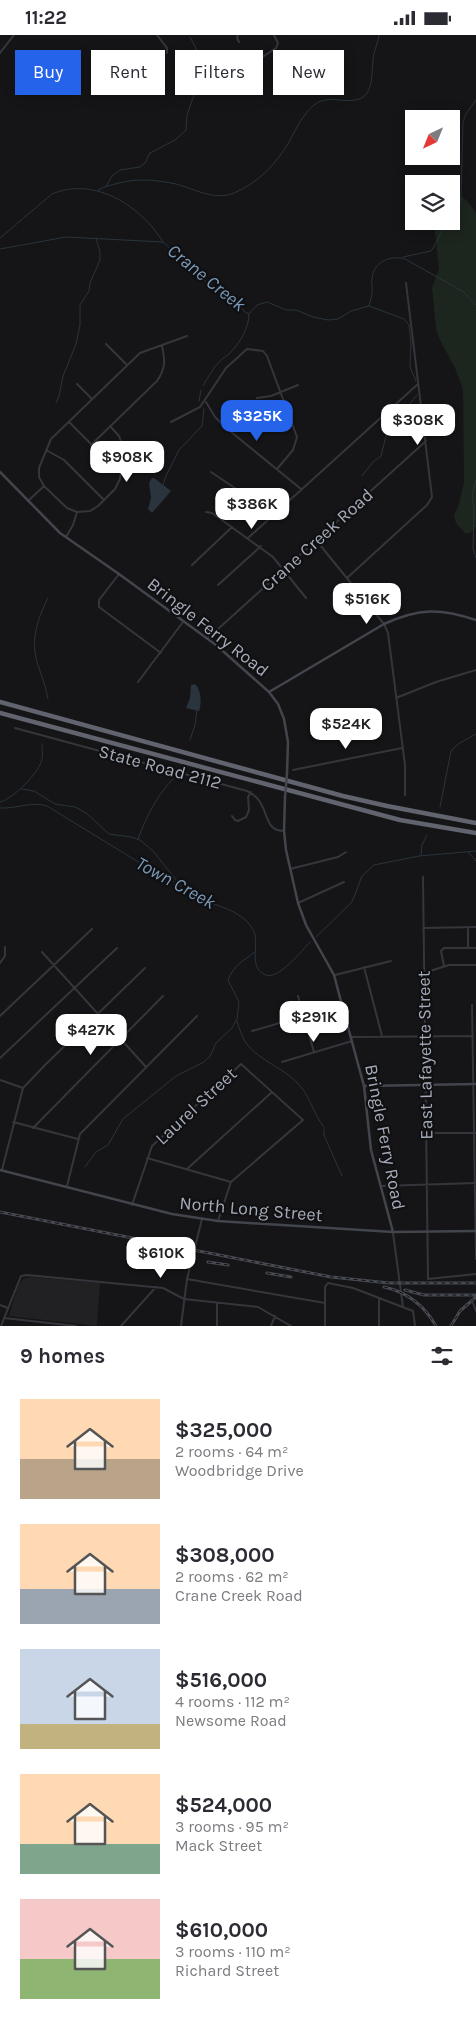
<!DOCTYPE html>
<meta charset="utf-8">
<style>
body{margin:0;font-family:Karla,sans-serif;background:#f7f7f7;color:#2b2b33;height:100vh;display:flex;flex-direction:column;font-size:19px;white-space:nowrap}
*{box-sizing:border-box;margin:0}
p{font-size:16px;color:#7c7c81}
.icon{flex:none;width:28px;height:28px;fill:none;stroke:currentColor;stroke-width:2;stroke-linecap:round;stroke-linejoin:round}
.map{position:relative;height:1291px;overflow:hidden}
.sheet{display:flex;flex-direction:column;background:#fff;flex:1}
.sheet>*{flex:none}
.banner{position:absolute;left:15px;top:15px;width:446px;height:45px;display:flex;gap:10px}
.needle{width:32px;rotate:223deg}
.fabs{position:absolute;left:405px;top:75px;display:grid;gap:10px}
.fabs a{display:grid;place-items:center;width:55px;height:55px;border-radius:0px;background:#fff;box-shadow:0 2px 12px #0003;font-size:25px}
.price{position:absolute;translate:-50% -42px;padding:0 11px;border-radius:10px;background:#fff;color:#222;font-size:16px;line-height:32px;filter:drop-shadow(0 1px 2px #0008)}
.price::after{content:'';position:absolute;left:50%;top:30px;width:15px;height:11px;margin-left:-8px;background:inherit;clip-path:polygon(0 0,100% 0,50% 100%)}
.price.selected{background:#2563eb;color:#fff}
ul{padding:0;list-style:none}
li{display:flex;align-items:center;gap:15px;height:125px;padding:0 20px}
li span{display:grid;place-items:center;flex:none;width:140px;height:100px;border-radius:0px;color:#555}
li>.icon{margin-inline-start:auto}
span .icon{width:60px;height:60px;fill:#fffc;stroke-width:1}
li b{font-size:21px}
h2{display:flex;justify-content:space-between;align-items:center;height:60px;padding:0 20px;font-size:21px}
.chip{padding:0 18px;border-radius:0px;background:#fff;box-shadow:0 2px 12px #0003;font-size:18px;line-height:45px}
.chip.selected{background:#2563eb;color:#fff}
.status{display:flex;justify-content:space-between;align-items:center;height:35px;padding:0 25px;background:#fff;direction:ltr}
.status svg{height:14px;fill:currentColor}
.map>svg:first-child{display:block}
</style>
<div class="status"><b>11:22</b><svg viewBox="0 0 49 12"><path d="M0 12V9h3v3zM5 12V6h3v6zM10 12V3h3v9zM15 12V0h3v12zM26 1h20v11H26zM47 4h2v5h-2z"/></svg></div>
<div class="map">
<svg width="476" height="1291" viewBox="0 0 476 1291">
<rect width="100%" height="100%" fill="#151517"/>
<path fill="#212124" d="M30 1242 100 1248 97 1291 9 1281 18 1251 23 1244Z"/>
<path fill="#1c251e" d="M451 159C464 159 470 169 476 178V492L470 498H465L456 488 454 481 459 469 464 447 463 354 455 333 440 305 436 294 432 253 439 234 434 186H451Z"/>
<path fill="#2a343c" d="M152 443H154L171 456 152 478 148 474 151 463 149 448Z
M195 649C201 655 202 668 199 676L186 673 190 663 191 650Z"/>
<g fill="none" stroke-linecap="round" stroke-linejoin="round">
<path stroke="#2a343c" stroke-width="1" d="M106 151 112 141 120 135 140 132 145 128 150 118 175 105 186 95 187 80 201 40 198 17 190 2
M98 155C105 151 112 150 119 148 137 143 158 145 176 149 195 154 214 166 234 158 258 148 276 129 289 107 296 94 303 79 314 70 322 64 330 64 339 65 372 69 371 53 373 26 373 17 378 9 379 0
M451 183 458 175 461 163 463 87 466 79 476 65
M0 203 52 159C95 141 141 171 163 207
M0 214 66 202 163 207 207 247 227 258 245 277 249 279 257 270 267 267 286 275H296L313 282 328 285 338 284 351 276 369 271C370 267 371 263 372 259 373 254 371 248 372 243 374 226 391 220 405 224L464 257 476 270
M403 222 431 216C438 206 441 196 449 186
M369 271 404 284 409 290 411 308 410 332 416 346
M203 351C208 342 213 333 221 325 223 322 228 321 230 318 240 308 249 293 249 279
M199 366 201 355
M56 368 59 361 63 341 76 309 80 290V270L89 256 90 248 100 225V217L96 203
M362 441 373 427 381 421 386 401 398 394 408 371 417 360
M476 445 472 460 474 474 473 514 476 523
M163 450 166 441 179 415 202 391 204 374
M48 664C46 652 42 642 38 630 30 606 37 585 48 563
M190 705 195 690 197 675
M22 754 34 756 55 769 75 772 86 778 109 799 131 802 140 805 153 816 177 846
M0 767C13 764 40 737 42 724 43 719 42 714 42 709
M440 772 451 716 458 709 476 699
M0 773C17 774 31 766 47 771L158 839C165 842 173 846 178 849 184 852 190 859 196 862 215 871 240 874 252 893 262 906 246 933 266 940 278 945 302 916 310 907
M138 804C147 780 158 758 176 741
M468 817 476 826
M421 820 422 810 427 800
M316 902 352 867 362 841 374 830 419 821 476 816
M237 986C239 993 242 1002 246 1008 260 1027 286 1033 301 1052 311 1064 314 1080 324 1092
M324 1094V1100L342 1141
M85 1132 96 1117 108 1110 123 1084 176 1041 204 1027 210 1021 216 1008 232 993 237 984 239 967 228 945C234 930 243 926 255 917"/>
<path stroke="#35363c" stroke-width="2" d="M157 0 167 13V18
M238 0 237 3 239 7
M0 18 14 0
M230 44 223 53 219 52 221 46 230 44 276 13 278 8 274 0
M106 309 127 330
M77 349 92 364
M257 363 271 361 298 350
M206 367 215 382 225 392 301 454
M69 387 105 423 122 426
M171 387 200 372 226 333 247 314 263 316 267 321 297 402 293 415 277 434
M110 391 119 401 123 412 120 444 115 454 98 471 90 476 77 477 67 473 44 451 39 442V433L51 404 140 318 187 301
M91 410 157 346C166 333 165 325 162 311
M46 415 64 425 104 465
M211 437 254 466 270 482
M28 466 44 451
M206 477 212 478 273 522 306 563
M66 502 73 490 77 477
M248 503 418 349
M316 505 384 589 388 598 405 730V760
M192 530 232 492
M119 539 99 565V572L161 618
M347 543 427 470 432 462 406 248
M218 550 261 511
M207 604 426 406
M138 647 183 587
M396 663 436 647 476 635
M15 693 247 756C272 767 260 796 284 796
M293 735 402 713
M232 781 235 785 238 786 246 782 249 775 248 762 251 757
M290 834 338 822 346 817
M423 842 428 1244 476 1239
M298 868 344 847
M423 893 476 892
M468 893V913
M42 917 146 1032
M0 928 5 921V912
M444 931 441 916 444 913H476
M364 932 382 1001
M424 938 449 930H476
M335 940 391 926
M298 961 314 1017
M472 970 476 1224
M0 981 92 894
M252 996 342 970
M351 1002 473 1001
M0 1023 117 913
M282 1027 352 1006
M0 1045 23 1053
M13 1087 78 1104
M33 1093 163 961
M426 1098H476
M147 1123 231 1147
M187 1134 272 1057
M2 1135 23 1053 45 1030 145 933
M67 1151 80 1099 197 981
M381 1151 476 1148
M132 1170 152 1111 241 1029 303 1085 231 1147 218 1186
M393 1198 403 1272
M187 1244 325 1268
M379 1263V1291
M217 1268V1291
M473 1268 476 1276
M0 1270 8 1273
M4 1283 76 1291
M1 1291 21 1241 27 1240 163 1253 184 1264 258 1272 291 1291
M121 1291 156 1252
M181 1291 187 1244 202 1184
M271 1291 275 1281
M325 1291V1252L328 1248 353 1253 413 1276 415 1291"/>
<path stroke="#43454d" stroke-width="2.5" d="M0 437 60 498 119 539 216 610 269 657 278 669 284 684 288 707 287 738
M269 657 384 589C419 573 440 573 476 585
M285 762 284 796 286 815 298 868 306 890 334 940 342 970 364 1051 371 1115 393 1197
M364 1051 476 1049
M0 1135 172 1179 218 1186 393 1197 476 1196"/>
<path stroke="#61646e" stroke-width="4.5" d="M0 667 343 761 387 771 476 788
M0 678 400 785 476 798"/>
<g stroke="#484a52" stroke-width="3">
<path id="rail" d="M0 1177 331 1242 389 1248H476
M208 1227 228 1230
M267 1238 291 1242
M384 1252C407 1257 424 1270 436 1291
M405 1255 424 1260H475
M451 1291 460 1276 476 1262"/>
</g>
<use href="#rail" stroke="#101012" stroke-width="1" stroke-dasharray="4" stroke-linecap="butt"/>
<path stroke="#43454d" stroke-width="2.5" d="M285 762 287 738"/>
</g>
<g text-anchor="middle" stroke-width="4.5" stroke-linejoin="round" paint-order="stroke">
<g font-size="18" fill="#a5abb8" stroke="#101012">
<text transform="translate(317 505) rotate(-42)" y="6">Crane Creek Road</text>
<text transform="translate(208 592) rotate(38)" y="6">Bringle Ferry Road</text>
<text transform="translate(160 732) rotate(15)" y="6">State Road 2112</text>
<text transform="translate(425 1020) rotate(-91)" y="6">East Lafayette Street</text>
<text transform="translate(196 1071) rotate(-43)" y="6">Laurel Street</text>
<text transform="translate(385 1102) rotate(79)" y="6">Bringle Ferry Road</text>
<text transform="translate(251 1174) rotate(5)" y="6">North Long Street</text>
</g>
<g font-size="19" font-style="italic" fill="#7999b7" stroke="#101012">
<text transform="translate(207 242) rotate(39)" y="7">Crane Creek</text>
<text transform="translate(176 847) rotate(29)" y="7">Town Creek</text>
</g>
</g>
</svg>
<div class="fabs">
<a><svg class="needle" viewBox="-14 -14 28 28"><path d="M0-13l5 13h-10z" fill="#e53935"/><path d="M0 13l5-13h-10z" fill="#7c7c81"/></svg></a>
<a><svg class="icon" aria-label="layers" viewBox="0 0 24 24"><path d="M12 4l9 5-9 5-9-5zM3 14l9 5 9-5"/></svg></a>
</div>
<b class="price selected" style="left:257px;top:407px">$325K</b>
<b class="price" style="left:418px;top:411px">$308K</b>
<b class="price" style="left:127px;top:448px">$908K</b>
<b class="price" style="left:252px;top:495px">$386K</b>
<b class="price" style="left:367px;top:590px">$516K</b>
<b class="price" style="left:346px;top:715px">$524K</b>
<b class="price" style="left:314px;top:1008px">$291K</b>
<b class="price" style="left:91px;top:1021px">$427K</b>
<b class="price" style="left:161px;top:1244px">$610K</b>
<div class="banner">
<a class="chip selected">Buy</a>
<a class="chip">Rent</a>
<a class="chip">Filters</a>
<a class="chip">New</a>
</div>
</div>
<section class="sheet">
<h2>9 homes<svg class="icon" aria-label="filters" viewBox="0 0 24 24"><path d="M4 7h16M4 17h16"/><circle cx="9" cy="7" r="2"/><circle cx="15" cy="17" r="2"/></svg></h2>
<ul>
<li><span style="background:linear-gradient(#ffd9b3 60%,#b9a48a 0)"><svg class="icon" aria-label="home" viewBox="0 0 24 24"><path d="M3 11l9-7 9 7M6 9v11h12V9"/></svg></span><div><b>$325,000</b><p>2 rooms · 64 m²</p><p>Woodbridge Drive</p></div></li>
<li><span style="background:linear-gradient(#ffd9b3 65%,#9aa5b1 0)"><svg class="icon" aria-label="home" viewBox="0 0 24 24"><path d="M3 11l9-7 9 7M6 9v11h12V9"/></svg></span><div><b>$308,000</b><p>2 rooms · 62 m²</p><p>Crane Creek Road</p></div></li>
<li><span style="background:linear-gradient(#c9d6e8 75%,#c2b280 0)"><svg class="icon" aria-label="home" viewBox="0 0 24 24"><path d="M3 11l9-7 9 7M6 9v11h12V9"/></svg></span><div><b>$516,000</b><p>4 rooms · 112 m²</p><p>Newsome Road</p></div></li>
<li><span style="background:linear-gradient(#ffd9b3 70%,#7fa58c 0)"><svg class="icon" aria-label="home" viewBox="0 0 24 24"><path d="M3 11l9-7 9 7M6 9v11h12V9"/></svg></span><div><b>$524,000</b><p>3 rooms · 95 m²</p><p>Mack Street</p></div></li>
<li><span style="background:linear-gradient(#f6c9c9 60%,#8fb573 0)"><svg class="icon" aria-label="home" viewBox="0 0 24 24"><path d="M3 11l9-7 9 7M6 9v11h12V9"/></svg></span><div><b>$610,000</b><p>3 rooms · 110 m²</p><p>Richard Street</p></div></li>
</ul>
</section>
